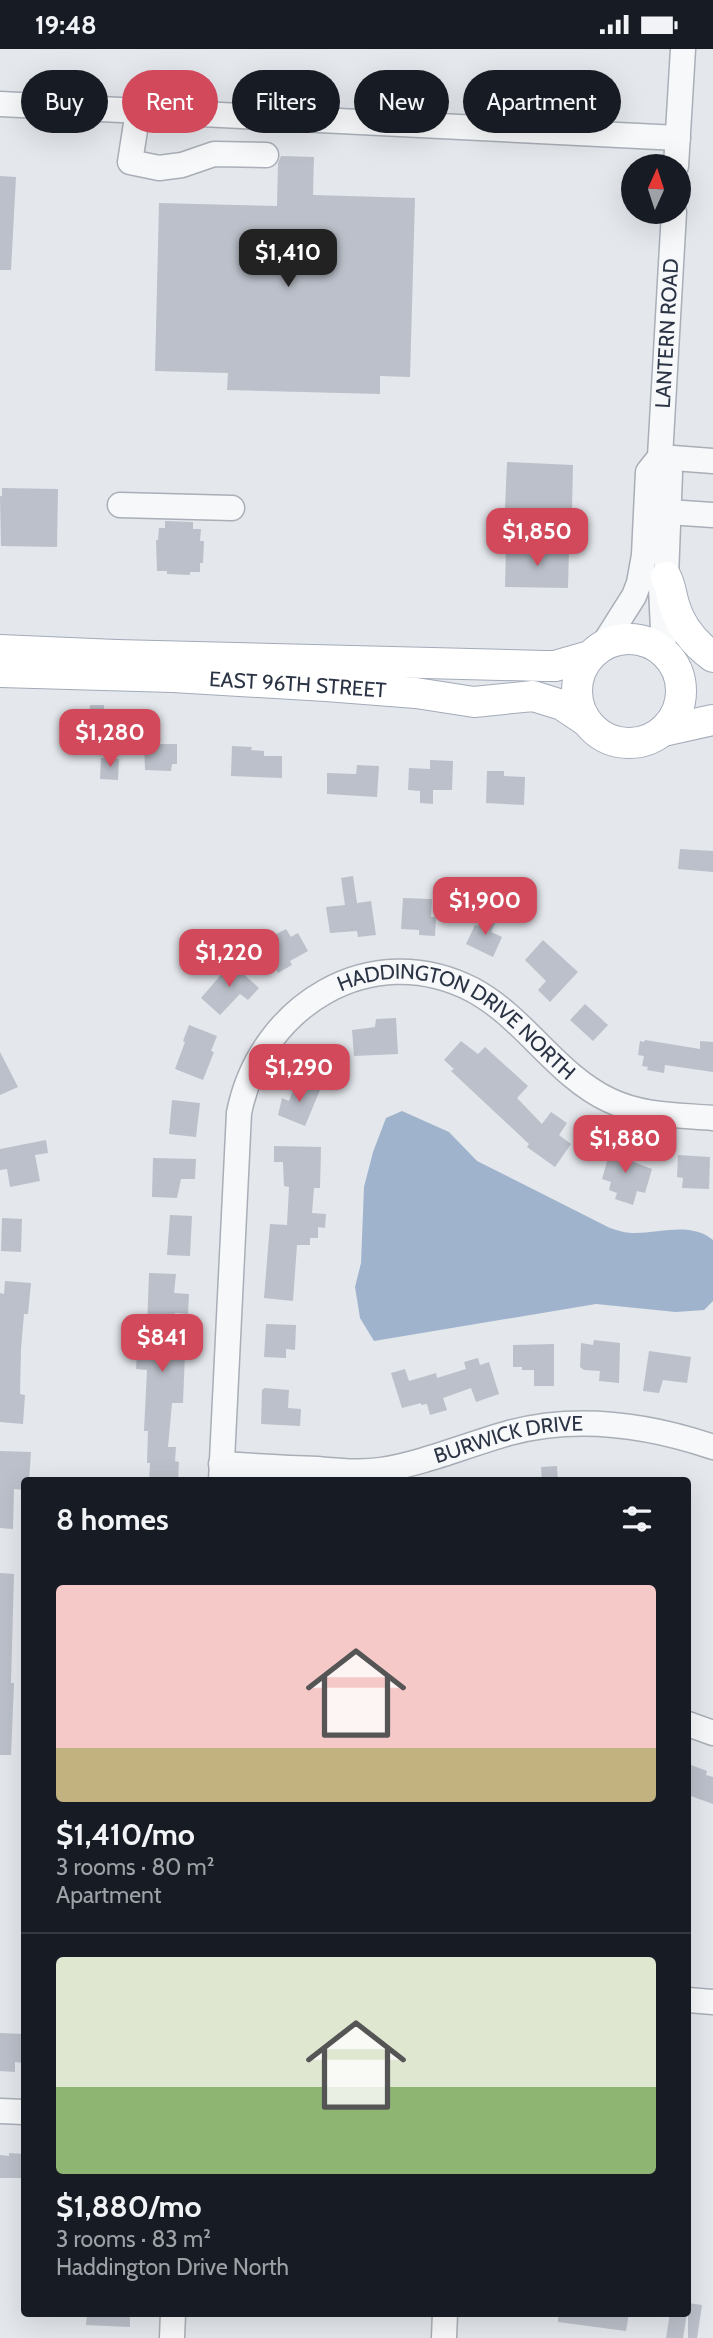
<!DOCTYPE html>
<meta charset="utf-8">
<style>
body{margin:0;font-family:Cabin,sans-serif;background:#20242c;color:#f1f3f6;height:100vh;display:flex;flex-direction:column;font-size:26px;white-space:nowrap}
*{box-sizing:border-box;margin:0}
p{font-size:23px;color:#9ea1a6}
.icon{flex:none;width:38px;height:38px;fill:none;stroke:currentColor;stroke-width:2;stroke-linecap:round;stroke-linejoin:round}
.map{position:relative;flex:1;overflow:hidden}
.drawer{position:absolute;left:21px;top:1428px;width:670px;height:840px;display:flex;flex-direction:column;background:#171b24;border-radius:7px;box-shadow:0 7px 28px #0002}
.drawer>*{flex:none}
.top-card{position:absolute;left:21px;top:21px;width:672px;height:63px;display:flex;gap:14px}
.needle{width:46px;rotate:3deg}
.fabs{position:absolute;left:621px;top:105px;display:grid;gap:14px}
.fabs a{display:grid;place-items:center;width:70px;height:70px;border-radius:50%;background:#171b24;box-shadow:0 7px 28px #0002;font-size:35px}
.price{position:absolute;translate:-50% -60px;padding:0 16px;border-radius:14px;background:#d1495b;color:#fff;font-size:23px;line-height:46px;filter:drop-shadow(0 2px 4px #0008)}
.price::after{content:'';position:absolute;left:50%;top:42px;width:21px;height:16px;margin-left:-10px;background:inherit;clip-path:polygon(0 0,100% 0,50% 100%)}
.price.on{background:#222;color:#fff}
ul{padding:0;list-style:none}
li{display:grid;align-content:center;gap:14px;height:371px;padding:0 35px}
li+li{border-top:2px solid #363941}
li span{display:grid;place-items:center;height:217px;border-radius:7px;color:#555}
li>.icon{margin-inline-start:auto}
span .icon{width:126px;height:126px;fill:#fffc;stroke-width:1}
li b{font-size:30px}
h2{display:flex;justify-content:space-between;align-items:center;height:84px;padding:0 35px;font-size:30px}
.chip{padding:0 24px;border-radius:32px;background:#171b24;box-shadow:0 7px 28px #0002;font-size:24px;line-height:63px}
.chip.on{background:#d1495b;color:#fff}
.status{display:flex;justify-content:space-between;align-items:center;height:49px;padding:0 35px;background:#171b24;direction:ltr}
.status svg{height:19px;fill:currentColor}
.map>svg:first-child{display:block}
</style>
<div class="status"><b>19:48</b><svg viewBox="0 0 49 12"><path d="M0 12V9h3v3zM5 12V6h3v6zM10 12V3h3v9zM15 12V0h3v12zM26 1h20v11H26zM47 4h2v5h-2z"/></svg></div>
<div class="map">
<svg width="713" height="2289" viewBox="0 0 713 2289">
<rect width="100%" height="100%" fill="#e4e7ec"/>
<path fill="#9fb4cc" d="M402 1062 449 1083 477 1112 610 1179C617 1181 625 1184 632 1184 659 1185 690 1172 713 1191V1252L704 1261 676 1263 596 1255 374 1292 360 1269 355 1238 361 1214 364 1138 373 1103 386 1069Z"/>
<path fill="#bbc0ca" d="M281 107 314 108 313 146 415 149 410 328 380 327V345L227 341 228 324 155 322 159 154 277 157 278 114Z
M0 127 16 128 11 221H0Z
M507 413 573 416 572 461 505 459Z
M2 439 58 440 57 498 1 497 0 447H2Z
M165 472 193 473V480H201L200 492H204L203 514H200V523H190V526L167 525V522H157L156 491H158L159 479H165Z
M506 498 569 499 568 539 505 538Z
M90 656H104V666H110L108 706 86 705Z
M144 695H177V715H172L171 722 145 721Z
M232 697 252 698 251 701 264 702V707H282V729L231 727Z
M101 709 119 710 118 731 100 730Z
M430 711 453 712 452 741H433V755L420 754V742L408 741 409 719 430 720Z
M357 716 379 717 377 748 327 745V724L356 725Z
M487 722H504V727L525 728 524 756 486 754Z
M680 800 713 802V823L678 820Z
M353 827 357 854 371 852 376 886 358 888 357 882 330 884 326 858 345 856 341 829Z
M403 849 432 850 431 868H436L435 887 419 886V881L401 880Z
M483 866 496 872 491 883 502 888 493 908 466 895 475 876 478 877Z
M286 880 291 888 298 884 308 902 290 912 292 916 278 924 261 893Z
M543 891 578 923 550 953 538 941 546 932 525 911Z
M231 914 259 939 248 951 240 945 220 966 201 949Z
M585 955 608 976 593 992 570 971Z
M396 969 398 1005 354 1007 352 981 375 978 376 970Z
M189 976 217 987 211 1002 214 1003 203 1031 175 1020 185 993 183 992Z
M645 991 700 1000V992L713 993V1023L665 1016 664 1024 647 1021 648 1018 642 1017 644 1007 638 1006 640 992 644 993Z
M461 992 478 1005 485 998 528 1037 517 1049 542 1075 551 1063 567 1074 559 1086 571 1095 555 1118 527 1098 529 1095 451 1022 454 1020 444 1011Z
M0 1003 18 1038 0 1046Z
M297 1031 320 1041 305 1077 278 1066 282 1049 289 1052Z
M172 1051 200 1054 196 1088 169 1085Z
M46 1091 48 1104 35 1106 40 1132 10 1138 7 1120 0 1121V1100Z
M612 1095 629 1100 626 1110 652 1120 645 1144 637 1142 633 1156 615 1150 617 1144 609 1141 611 1133 602 1130Z
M274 1097 321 1098 320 1139H314L312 1164 326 1165 325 1179 318 1178V1189H310V1196H297L293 1252 264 1249 270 1175 287 1176 289 1138 284 1137 283 1113H274Z
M678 1106 710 1108 709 1140 682 1139 683 1129 677 1128Z
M153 1109 196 1110 195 1130H181L177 1149 152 1148Z
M170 1166 192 1167 190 1207 167 1206Z
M2 1169 22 1170 21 1203 1 1202Z
M149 1224 176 1225 174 1244 189 1245 188 1265 175 1264 173 1303 185 1304 183 1354H172L168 1398H176L175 1412 179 1413 178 1432H149L150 1414H147L148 1382H144L147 1321 136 1320 137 1305 146 1306Z
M5 1232 31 1234 28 1265H24L21 1300 20 1345 25 1346 23 1375 0 1373V1244L4 1245Z
M266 1275 296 1276 295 1301 286 1300V1309L264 1308Z
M594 1291 620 1294 619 1334 599 1332 600 1322 584 1321 580 1318 581 1294 593 1296Z
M554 1295V1337H534V1321H522V1318H513V1296Z
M649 1302 691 1308 687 1334 663 1331 659 1344 643 1342Z
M478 1309 480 1316 489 1313 499 1345 476 1353 471 1339 443 1349 447 1361 430 1366 427 1355 421 1356V1354L402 1359 391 1324 405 1320 409 1332 436 1324 437 1329 466 1320 464 1313Z
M265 1339 289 1341 288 1359 301 1360 300 1377 261 1375 262 1341Z
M0 1402 31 1403 29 1432H24V1441L14 1440 13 1480 0 1479Z
M557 1417 558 1432H542L541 1418Z
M0 1524 14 1525 11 1634H0Z
M0 1634H14L11 1706H0Z
M691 1716 707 1722 706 1726 713 1728V1755L688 1746V1725Z
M0 1984 24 1985V2014L15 2013V2023L0 2022Z
M9 2104 24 2105V2129H0V2106L9 2107Z
M688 2254 702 2256 697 2289H688Z
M87 2264H130V2278L86 2276Z
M558 2264H629L626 2282 558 2273Z
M670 2264H687L683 2289H666Z"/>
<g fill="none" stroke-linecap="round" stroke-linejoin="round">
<g stroke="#a9aeb7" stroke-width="27">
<g id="minor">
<path d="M0 55 678 89"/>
<path d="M138 62 130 113 159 119 182 116 214 105 266 106"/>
<path d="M676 117 683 0"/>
<path d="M660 408 713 412"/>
<path d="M120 456 232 459"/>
<path d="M668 463 713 466"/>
<path d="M603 596 634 547 639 534 644 506 648 423 660 408"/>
<path id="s1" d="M664 602 661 538 666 528 670 424 660 408 674 163"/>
<path id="s2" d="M221 1415C253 1417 285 1419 317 1420 338 1422 360 1424 381 1421 425 1414 466 1396 509 1384 576 1366 648 1376 713 1398"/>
<path id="s3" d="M221 1432 239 1064C260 957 371 888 473 941 525 969 556 1026 609 1051 642 1067 677 1066 713 1069"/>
<path d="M688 1675 713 1684"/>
<path d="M688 1951 713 1953"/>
<path d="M0 2062 24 2063"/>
<path d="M172 2289 173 2264"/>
<path d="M444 2289 445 2264"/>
</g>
</g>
<g stroke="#a3abb8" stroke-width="32">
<g id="major">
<path d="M666 528C671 538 671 545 674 555 680 577 694 594 713 608"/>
<circle cx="629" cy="642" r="52"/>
<path d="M0 601 116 606 544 617H555L590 607"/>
<path id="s4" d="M0 623 173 628 326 637 416 644 474 653 533 647 562 656 586 672"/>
<path d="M663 682 713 671"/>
</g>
</g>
<use href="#minor" stroke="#f7f8fa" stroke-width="24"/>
<use href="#major" stroke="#fff" stroke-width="30"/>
</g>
<g text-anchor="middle" stroke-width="5" stroke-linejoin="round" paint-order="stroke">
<g font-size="21" fill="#2b3445" stroke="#f4f6f9">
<text dy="7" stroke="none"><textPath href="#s1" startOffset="322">LANTERN ROAD</textPath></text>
<text dy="7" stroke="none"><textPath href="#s4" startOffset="298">EAST 96TH STREET</textPath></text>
<text dy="7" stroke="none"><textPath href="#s3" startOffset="672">HADDINGTON DRIVE NORTH</textPath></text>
<text dy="7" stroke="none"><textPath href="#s2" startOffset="292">BURWICK DRIVE</textPath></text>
</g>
</g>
</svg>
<div class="fabs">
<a><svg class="needle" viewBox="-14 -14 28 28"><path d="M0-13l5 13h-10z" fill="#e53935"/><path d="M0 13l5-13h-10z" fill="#9ea1a6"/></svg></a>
</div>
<b class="price on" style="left:288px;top:240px">$1,410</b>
<b class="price" style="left:537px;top:519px">$1,850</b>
<b class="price" style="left:110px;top:720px">$1,280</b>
<b class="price" style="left:485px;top:888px">$1,900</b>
<b class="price" style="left:229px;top:940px">$1,220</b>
<b class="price" style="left:299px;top:1055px">$1,290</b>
<b class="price" style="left:625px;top:1126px">$1,880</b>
<b class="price" style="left:162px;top:1325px">$841</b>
<div class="top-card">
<a class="chip">Buy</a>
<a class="chip on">Rent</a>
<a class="chip">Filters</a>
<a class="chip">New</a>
<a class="chip">Apartment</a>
</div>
<section class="drawer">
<h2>8 homes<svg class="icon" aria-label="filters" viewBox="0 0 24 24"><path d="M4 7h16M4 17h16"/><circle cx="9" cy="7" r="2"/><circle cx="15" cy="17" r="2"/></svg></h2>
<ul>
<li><span style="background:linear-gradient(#f6c9c9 75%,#c2b280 0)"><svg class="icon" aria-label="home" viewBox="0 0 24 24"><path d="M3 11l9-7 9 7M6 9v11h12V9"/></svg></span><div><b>$1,410/mo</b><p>3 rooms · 80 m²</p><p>Apartment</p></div></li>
<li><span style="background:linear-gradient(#dfe7d0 60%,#8fb573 0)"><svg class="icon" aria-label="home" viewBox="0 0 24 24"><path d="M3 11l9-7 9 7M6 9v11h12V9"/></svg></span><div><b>$1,880/mo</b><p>3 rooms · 83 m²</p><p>Haddington Drive North</p></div></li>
</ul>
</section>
</div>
